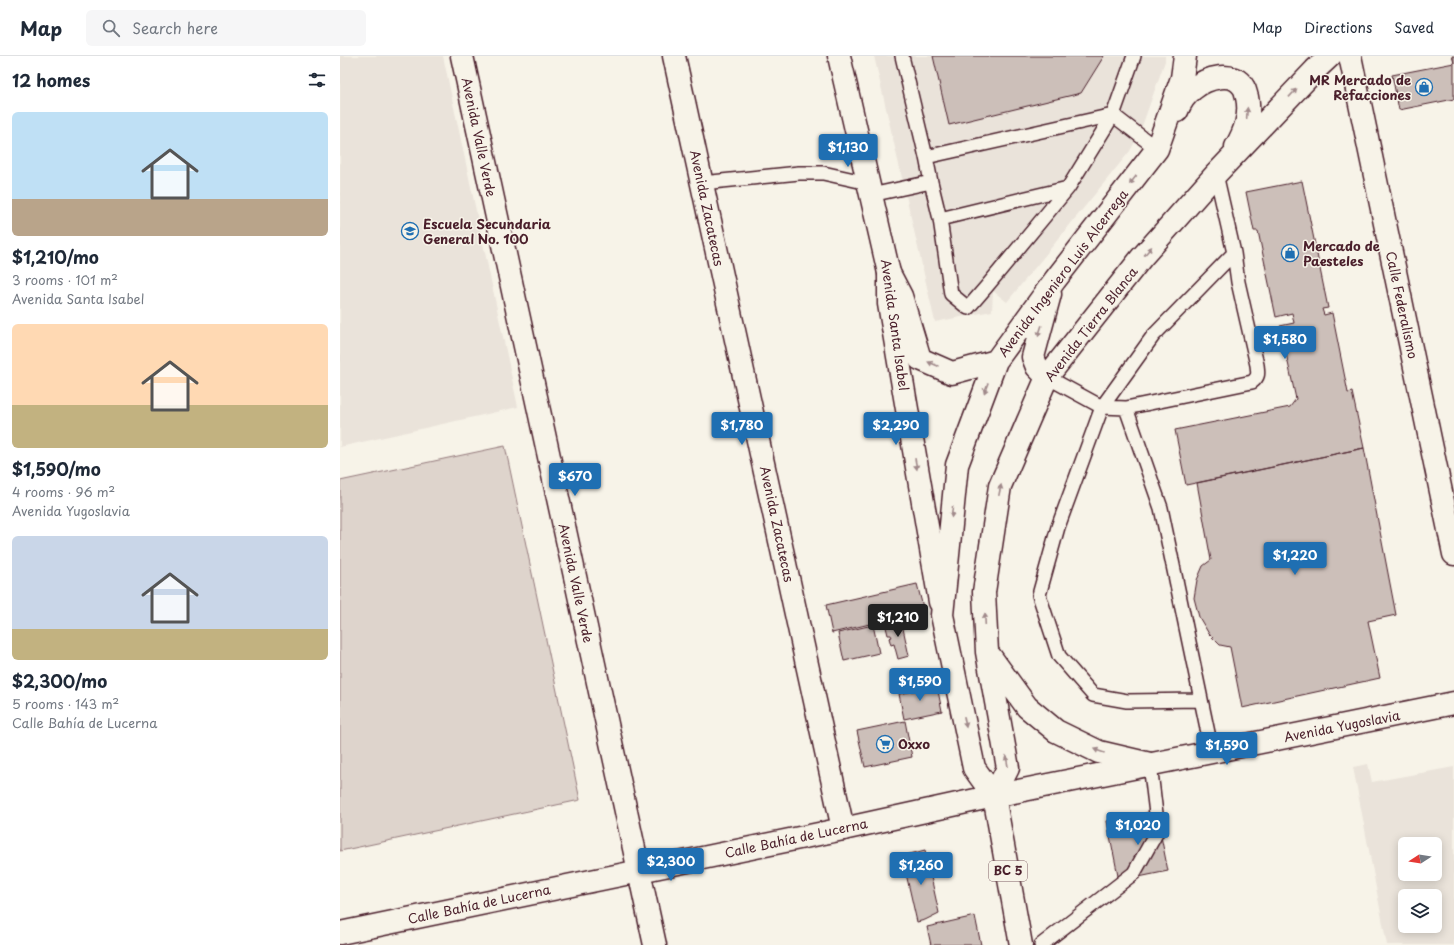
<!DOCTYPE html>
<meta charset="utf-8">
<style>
body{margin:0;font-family:"Playpen Sans",sans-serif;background:#f6f6f7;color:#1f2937;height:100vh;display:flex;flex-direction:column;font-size:15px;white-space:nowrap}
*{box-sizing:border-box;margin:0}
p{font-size:13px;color:#747a83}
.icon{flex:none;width:22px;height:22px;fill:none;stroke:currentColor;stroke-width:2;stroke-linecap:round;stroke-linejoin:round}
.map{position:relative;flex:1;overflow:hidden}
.panel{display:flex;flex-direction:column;background:#fff;width:340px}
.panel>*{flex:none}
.needle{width:26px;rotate:258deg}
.fabs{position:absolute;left:1058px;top:781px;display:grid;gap:8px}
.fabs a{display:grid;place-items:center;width:44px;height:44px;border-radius:6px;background:#fff;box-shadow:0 2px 10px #0003;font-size:20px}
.price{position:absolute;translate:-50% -34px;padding:0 9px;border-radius:4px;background:#1f6fb2;color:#fff;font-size:13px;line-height:26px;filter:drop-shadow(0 1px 2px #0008)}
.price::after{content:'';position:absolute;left:50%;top:24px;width:12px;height:9px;margin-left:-6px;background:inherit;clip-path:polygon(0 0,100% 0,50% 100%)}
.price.on{background:#222;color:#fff}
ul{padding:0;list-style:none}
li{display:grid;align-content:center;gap:8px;height:212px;padding:0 12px}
li span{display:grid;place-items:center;height:124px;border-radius:6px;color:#555}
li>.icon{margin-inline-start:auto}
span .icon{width:72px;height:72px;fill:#fffc;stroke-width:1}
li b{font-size:17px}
h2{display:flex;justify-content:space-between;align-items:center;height:48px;padding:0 12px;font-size:17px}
header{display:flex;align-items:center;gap:24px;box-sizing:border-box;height:56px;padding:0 20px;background:#fff;border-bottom:1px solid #e0e1e3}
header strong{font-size:19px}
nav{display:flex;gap:22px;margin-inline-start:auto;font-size:14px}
.search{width:280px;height:36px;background:#f6f6f7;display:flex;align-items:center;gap:10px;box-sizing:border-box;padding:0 14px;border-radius:6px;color:#747a83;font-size:15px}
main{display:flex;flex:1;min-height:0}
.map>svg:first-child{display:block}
</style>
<header>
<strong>Map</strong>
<div class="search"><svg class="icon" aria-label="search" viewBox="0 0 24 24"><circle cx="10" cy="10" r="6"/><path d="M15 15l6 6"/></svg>Search here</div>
<nav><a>Map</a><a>Directions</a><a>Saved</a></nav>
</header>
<main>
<section class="panel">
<h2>12 homes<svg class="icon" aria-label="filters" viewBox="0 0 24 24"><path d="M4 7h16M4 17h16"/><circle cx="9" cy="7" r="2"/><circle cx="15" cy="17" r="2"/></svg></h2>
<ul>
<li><span style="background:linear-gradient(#bfe0f5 70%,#b9a48a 0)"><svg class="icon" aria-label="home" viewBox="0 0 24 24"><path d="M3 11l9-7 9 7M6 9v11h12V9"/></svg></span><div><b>$1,210/mo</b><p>3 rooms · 101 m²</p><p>Avenida Santa Isabel</p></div></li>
<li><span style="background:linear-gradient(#ffd9b3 65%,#c2b280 0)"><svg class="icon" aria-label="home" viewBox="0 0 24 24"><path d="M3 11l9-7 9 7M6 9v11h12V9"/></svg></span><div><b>$1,590/mo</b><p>4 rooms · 96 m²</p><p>Avenida Yugoslavia</p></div></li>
<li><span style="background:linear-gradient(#c9d6e8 75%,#c2b280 0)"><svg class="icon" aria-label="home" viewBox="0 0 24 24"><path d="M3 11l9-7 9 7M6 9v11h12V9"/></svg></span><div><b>$2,300/mo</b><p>5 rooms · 143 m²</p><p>Calle Bahía de Lucerna</p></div></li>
</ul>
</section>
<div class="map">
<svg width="1114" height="889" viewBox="0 0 1114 889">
<rect width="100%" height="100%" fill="#f7f3e8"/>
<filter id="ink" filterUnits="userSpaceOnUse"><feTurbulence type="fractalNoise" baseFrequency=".025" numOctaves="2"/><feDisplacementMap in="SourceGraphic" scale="8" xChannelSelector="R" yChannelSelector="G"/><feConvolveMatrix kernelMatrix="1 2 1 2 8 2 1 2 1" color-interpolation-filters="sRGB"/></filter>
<g filter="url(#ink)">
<path fill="#eae3da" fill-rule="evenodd" d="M0 0H103L178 351 0 391Z
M534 0H825V5L800 76 790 95 667 246 653 235 652 255 595 266Z
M1028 708 1032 726 1114 711V889H1047L1013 711ZM1065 788H1095V818H1065ZM1065 840H1095V870H1065Z"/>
<path fill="#ded4cc" stroke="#947a7c" d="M165 390 240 744 0 795V425Z"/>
<path fill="#ccbfb9" stroke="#4a1f2b" d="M593 0H764L741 37 609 69Z
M1112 0H1114V43L1059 54 1052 19 1114 7Z
M962 125 988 252 982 253 984 259 992 257 1008 337 1012 336 1024 392 846 429 835 374 950 351 956 343 940 270 954 267 952 257 936 261 918 175H914L906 136Z
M1024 392 1056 559 1028 565 1040 622 902 652 890 591 880 589 869 578 859 561 854 542 857 524 863 510 871 504 857 427Z
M577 528 584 555 492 577 486 549Z
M561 563 569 600 558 603 554 588 551 589 549 582 552 581 551 579H548L545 567Z
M533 569 539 597 504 605 498 577Z
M597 630 602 655 564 663 559 638Z
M565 665 572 701 525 711 517 675Z
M816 755 828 815 779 825 767 765Z
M585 794 599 857 585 864 577 866 562 800Z
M635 860 641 889H591L587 871Z"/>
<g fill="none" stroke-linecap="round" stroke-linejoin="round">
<g stroke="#4a1f2b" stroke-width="16">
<path id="service" d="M562 0 586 101
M794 0 773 59 817 93
M591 126 600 163 728 132 773 59
M362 127 459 117H483L528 127
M531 139 591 126 586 101 773 59
M600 163 611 238 628 252 647 230 728 132
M707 321 762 351 786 352 912 326C919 321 918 317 917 309L898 226 894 197 876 118
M786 352 821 452 872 696
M861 644 787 645 753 639 719 600 699 539 718 471 762 351 813 280 894 197
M701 889 794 817 818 774 810 708"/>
</g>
<g stroke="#4a1f2b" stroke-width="25">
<path id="minor" d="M122 0 315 889
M334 0 503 773
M1010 0 1114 498"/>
</g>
<g stroke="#4a1f2b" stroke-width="25">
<path id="tertiary" d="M499 0 549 217V248L600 546"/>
</g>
<g stroke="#4a1f2b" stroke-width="25">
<path id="secondary" d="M0 877 503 773 654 740 1114 647"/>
</g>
<g stroke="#4a1f2b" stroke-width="25">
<path id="primary" d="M837 55C840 47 846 38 853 33 866 22 894 13 904 32 906 35 906 39 907 41 911 59 905 75 896 91
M549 217 561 240 580 303 612 317 656 305
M707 321 697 311 693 301 710 238
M650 600 687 651 716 675 759 696 810 708
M654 740 668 712 647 596 644 536 660 430 707 321 802 201 876 118 975 14 990 0
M681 889 654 740 634 712 602 559 617 409 656 305 715 224 817 93 842 22 845 0"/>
</g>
<use href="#service" stroke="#f7f3e8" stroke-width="13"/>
<use href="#minor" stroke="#f7f3e8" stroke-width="22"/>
<use href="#tertiary" stroke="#f7f3e8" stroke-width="22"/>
<use href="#secondary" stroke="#f7f3e8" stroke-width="22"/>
<use href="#primary" stroke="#f7f3e8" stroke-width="22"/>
</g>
<defs><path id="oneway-solid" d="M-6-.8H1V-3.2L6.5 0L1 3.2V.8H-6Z"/></defs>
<g fill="#a0898a">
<use href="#oneway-solid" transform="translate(953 37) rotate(-47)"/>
<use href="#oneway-solid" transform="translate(907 57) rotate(-86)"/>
<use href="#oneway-solid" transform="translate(793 124) rotate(128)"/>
<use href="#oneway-solid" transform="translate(808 195) rotate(-49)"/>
<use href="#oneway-solid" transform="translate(700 275) rotate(108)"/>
<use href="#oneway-solid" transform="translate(593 308) rotate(-157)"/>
<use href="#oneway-solid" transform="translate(646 332) rotate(111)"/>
<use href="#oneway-solid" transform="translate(576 408) rotate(80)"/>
<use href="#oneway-solid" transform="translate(660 434) rotate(-78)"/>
<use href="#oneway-solid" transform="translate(612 456) rotate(96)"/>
<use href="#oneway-solid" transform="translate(645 563) rotate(-93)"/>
<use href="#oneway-solid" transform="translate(625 666) rotate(79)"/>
<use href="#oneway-solid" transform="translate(759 695) rotate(-160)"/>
<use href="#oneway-solid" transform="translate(667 705) rotate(-100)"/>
</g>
</g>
<defs>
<g id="shop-ring" transform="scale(0.9)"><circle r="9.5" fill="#f7f3e8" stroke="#1f6fb2" stroke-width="1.5"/><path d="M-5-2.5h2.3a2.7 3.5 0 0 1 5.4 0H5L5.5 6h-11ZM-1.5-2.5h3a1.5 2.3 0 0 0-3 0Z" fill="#1f6fb2"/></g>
<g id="school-ring" transform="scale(0.9)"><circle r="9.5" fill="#f7f3e8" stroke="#1f6fb2" stroke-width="1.5"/><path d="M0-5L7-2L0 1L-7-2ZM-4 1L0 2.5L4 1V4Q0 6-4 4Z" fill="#1f6fb2"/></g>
<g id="supermarket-ring" transform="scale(0.9)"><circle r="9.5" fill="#f7f3e8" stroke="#1f6fb2" stroke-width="1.5"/><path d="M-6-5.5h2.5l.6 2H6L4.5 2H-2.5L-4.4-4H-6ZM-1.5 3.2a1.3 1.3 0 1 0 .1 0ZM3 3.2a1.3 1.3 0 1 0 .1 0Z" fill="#1f6fb2"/></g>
</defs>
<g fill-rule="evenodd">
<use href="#shop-ring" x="1084" y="31"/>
<use href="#school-ring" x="70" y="175"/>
<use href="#shop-ring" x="950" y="197"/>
<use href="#supermarket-ring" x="545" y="688"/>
</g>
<g text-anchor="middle" stroke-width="3" stroke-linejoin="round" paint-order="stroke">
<rect fill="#f7f3e8" stroke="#7e5f64" stroke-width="1" x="649" y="805" width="38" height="20" rx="3"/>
<g font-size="12" font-weight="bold" fill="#4a1f2b">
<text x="668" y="819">BC 5</text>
</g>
<g font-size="13" font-weight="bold" fill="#4a1f2b" stroke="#f7f3e8" text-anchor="start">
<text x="1071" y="29" text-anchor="end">MR Mercado de<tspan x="1071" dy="15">Refacciones</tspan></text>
<text x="83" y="173">Escuela Secundaria<tspan x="83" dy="15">General No. 100</tspan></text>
<text x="963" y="195">Mercado de<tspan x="963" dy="15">Paesteles</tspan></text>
<text x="558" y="693">Oxxo</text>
</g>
<g font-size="13" fill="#4a1f2b" stroke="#f7f3e8">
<text transform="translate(139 81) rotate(78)" y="5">Avenida Valle Verde</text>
<text transform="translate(367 152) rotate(78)" y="5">Avenida Zacatecas</text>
<text transform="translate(723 217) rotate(-53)" y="5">Avenida Ingeniero Luis Alcerrega</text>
<text transform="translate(1062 249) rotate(78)" y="5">Calle Federalismo</text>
<text transform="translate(751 268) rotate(-52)" y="5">Avenida Tierra Blanca</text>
<text transform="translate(555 269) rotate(82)" y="5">Avenida Santa Isabel</text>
<text transform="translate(437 468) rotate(78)" y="5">Avenida Zacatecas</text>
<text transform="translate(236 527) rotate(78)" y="5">Avenida Valle Verde</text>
<text transform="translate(1002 670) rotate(-11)" y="5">Avenida Yugoslavia</text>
<text transform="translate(456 782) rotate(-12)" y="5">Calle Bahía de Lucerna</text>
<text transform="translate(139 848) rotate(-12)" y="5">Calle Bahía de Lucerna</text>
</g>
</g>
</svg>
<div class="fabs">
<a><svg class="needle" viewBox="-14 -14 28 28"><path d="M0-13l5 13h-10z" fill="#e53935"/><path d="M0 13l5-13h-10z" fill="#747a83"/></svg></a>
<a><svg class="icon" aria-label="layers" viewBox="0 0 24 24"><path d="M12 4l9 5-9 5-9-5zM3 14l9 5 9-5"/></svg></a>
</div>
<b class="price" style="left:508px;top:112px">$1,130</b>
<b class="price" style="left:945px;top:304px">$1,580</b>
<b class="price" style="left:402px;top:390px">$1,780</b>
<b class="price" style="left:556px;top:390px">$2,290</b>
<b class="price" style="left:235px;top:441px">$670</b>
<b class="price" style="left:955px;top:520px">$1,220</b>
<b class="price on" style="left:558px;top:582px">$1,210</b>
<b class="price" style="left:580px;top:646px">$1,590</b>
<b class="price" style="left:887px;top:710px">$1,590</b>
<b class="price" style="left:798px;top:790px">$1,020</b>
<b class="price" style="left:331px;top:826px">$2,300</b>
<b class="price" style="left:581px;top:830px">$1,260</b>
</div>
</main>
